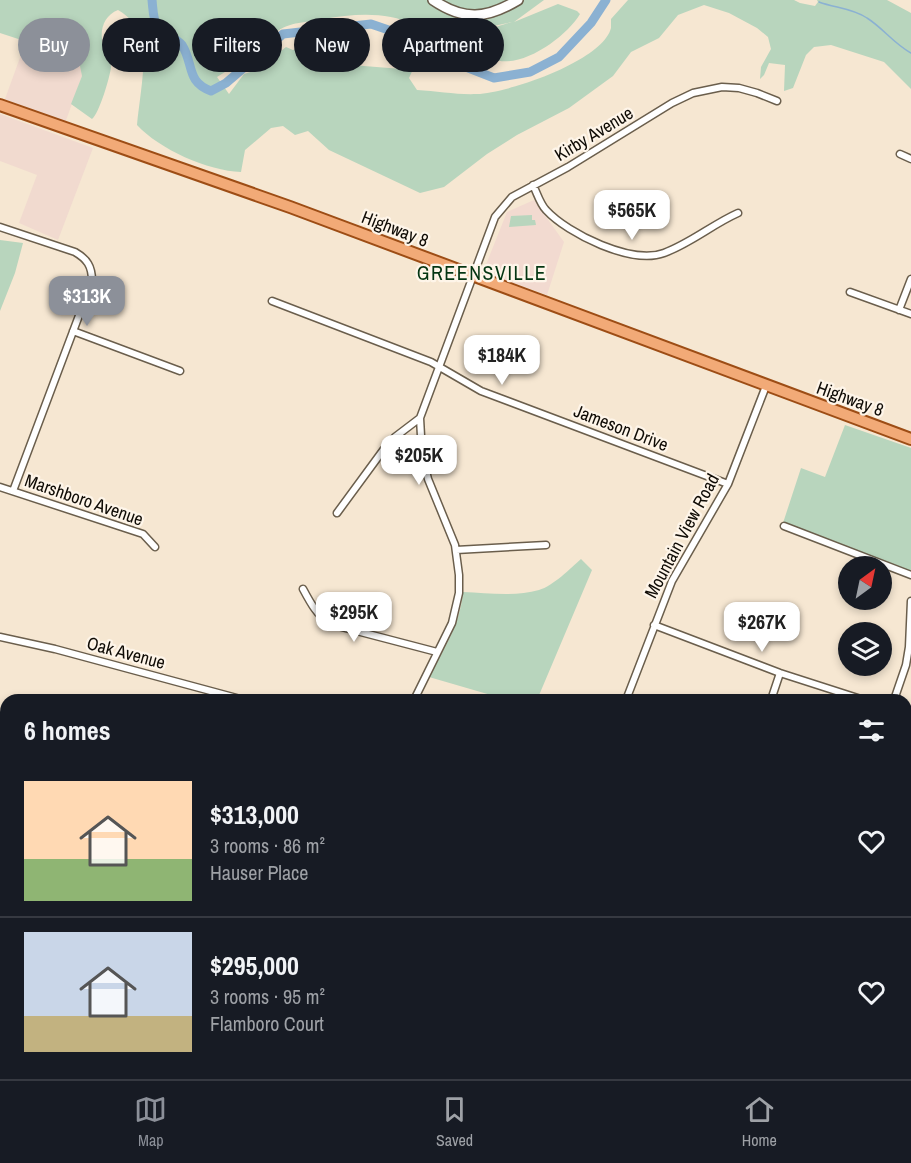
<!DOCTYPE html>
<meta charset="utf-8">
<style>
body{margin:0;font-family:"Archivo Narrow",sans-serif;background:#20242c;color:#f1f3f6;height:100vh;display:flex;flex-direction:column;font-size:22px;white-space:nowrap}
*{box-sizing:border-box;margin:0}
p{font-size:20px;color:#9ea1a6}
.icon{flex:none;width:33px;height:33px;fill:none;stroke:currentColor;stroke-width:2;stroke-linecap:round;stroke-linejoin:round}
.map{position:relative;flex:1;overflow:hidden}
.panel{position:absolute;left:0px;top:694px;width:912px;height:386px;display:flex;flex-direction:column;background:#171b24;border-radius:18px 18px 0 0;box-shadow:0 3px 9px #0003}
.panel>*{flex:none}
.hud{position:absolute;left:18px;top:18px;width:600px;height:54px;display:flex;gap:12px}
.needle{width:39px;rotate:33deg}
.tools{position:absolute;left:838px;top:556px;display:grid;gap:12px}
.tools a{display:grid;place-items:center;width:54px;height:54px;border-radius:50%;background:#171b24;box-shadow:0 3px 9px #0003;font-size:30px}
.price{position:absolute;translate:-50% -51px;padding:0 14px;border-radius:12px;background:#fff;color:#222;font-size:20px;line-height:39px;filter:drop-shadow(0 2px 3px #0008)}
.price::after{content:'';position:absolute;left:50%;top:36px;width:18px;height:14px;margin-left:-9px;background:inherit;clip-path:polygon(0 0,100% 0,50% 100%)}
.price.on{background:#8c9099;color:#fff}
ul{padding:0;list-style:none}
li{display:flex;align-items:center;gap:18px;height:150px;padding:0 24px}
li+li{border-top:2px solid #363941}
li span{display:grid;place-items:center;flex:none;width:168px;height:120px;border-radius:0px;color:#555}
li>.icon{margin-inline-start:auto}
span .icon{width:72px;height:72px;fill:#fffc;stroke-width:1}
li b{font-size:26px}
h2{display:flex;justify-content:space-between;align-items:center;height:72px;padding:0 24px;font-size:26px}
.chip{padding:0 21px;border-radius:27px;background:#171b24;box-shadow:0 3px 9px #0003;font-size:21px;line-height:54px}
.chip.on{background:#8c9099;color:#fff}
.menu{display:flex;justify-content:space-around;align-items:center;height:84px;border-top:2px solid #363941;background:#171b24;font-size:16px;color:#9ea1a6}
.menu a{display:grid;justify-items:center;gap:3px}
.menu .on{color:#8c9099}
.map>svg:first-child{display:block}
</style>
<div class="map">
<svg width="911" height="1079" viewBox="0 0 911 1079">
<rect width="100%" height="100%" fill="#f6e7d2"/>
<path fill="#f2dad0" d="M534 200 564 242 547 295 483 272 507 212Z"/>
<path fill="#f1dacf" d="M26 41 61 53 81 66 82 76 65 123 5 99Z
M0 114 93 148 58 240 19 223 37 175 0 161Z"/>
<path fill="#b8d5bd" d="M0 0H544L514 22 558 4 577 11 580 14C564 41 503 83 480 48L489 29 512 22 461 33 446 28 435 29 427 36 414 27V25C387 11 353 14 324 19 307 23 290 21 275 33 271 36 268 43 263 46 249 57 233 67 217 77L229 94 244 74 257 70 286 47 293 50 304 46 322 61 340 67 351 65 402 69 415 46 421 52 409 78 417 90C437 91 458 95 477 94 508 93 603 61 611 28 611 25 611 22 611 19L628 0H794L800 3 815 6 818 2 817 0H887L911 13V89L884 62 831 45 814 47 806 55 793 88 784 91 785 65 769 63 764 75 760 79 761 67 771 49 768 37 757 28 729 13 704 5 678 15 659 38 631 52 613 76 569 108 517 135 487 154 444 187 420 193 329 150 308 131 295 135 283 126 271 128 245 150 241 172C208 171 159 149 137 125 139 102 147 61 142 39 139 27 129 16 118 10 102 16 98 35 105 49 107 55 111 60 111 67 110 77 99 114 92 119L71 104 82 76 80 66 61 53 0 33Z
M532 215V220H535L536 225 509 227 511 216Z
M0 240 23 243 15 273 0 311Z
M845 425 911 448V572L783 523 801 468 825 477Z
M581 559 592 570 537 700H508L429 677C444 648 460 625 463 592 488 593 515 597 539 590 553 586 571 568 581 559Z
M0 1033 6 1034V1074H363L409 1079H0Z
M456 1074H896L911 1076V1079H499Z"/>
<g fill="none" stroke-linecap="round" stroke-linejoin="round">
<path stroke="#8bb1d2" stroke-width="1.5" d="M819 2C835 8 852 8 867 18 883 28 894 44 911 53
M0 1072 1 1078"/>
<path stroke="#8bb1d2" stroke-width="9" d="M152 0C153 9 153 21 158 28 164 36 176 37 182 45 194 64 186 82 211 91L226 83 283 34 371 24 415 39 453 62 494 78 530 72 559 57 591 23 606 0"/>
<g stroke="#6a5e4c" stroke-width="9">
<path id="street" d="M900 154 911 159
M533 185C537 193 540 204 546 210 568 234 632 265 664 253 691 243 713 224 738 213
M0 227 75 252C87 259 92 266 92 281L13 491
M850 292 911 314
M272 301 431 362 481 391 728 484
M899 310 911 279
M73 331 180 371
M0 487 143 534 155 547
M337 513 384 449 395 437 420 418
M784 526 911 575
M456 550 546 545
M303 589C311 604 317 615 330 624L437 652
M654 625 780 673 864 700
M0 637 55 649 244 700
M414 700 452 623 459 593V575L455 545 428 479 422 454 420 418 495 217 512 197 568 167 672 103 693 93 722 87 739 88 757 93 777 101
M626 700 672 581 728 484 766 386
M771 700 780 673
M894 700 906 665 909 647 911 601
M0 835H6
M0 914 6 916
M906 952 911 953"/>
</g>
<g stroke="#6a5e4c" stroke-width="12">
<path id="secondary" d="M433 0C464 21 486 19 518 0"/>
</g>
<g stroke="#9d4d15" stroke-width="14">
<path id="primary" d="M0 105 290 207 911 439"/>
</g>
<use href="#street" stroke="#fff" stroke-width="6"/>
<use href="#secondary" stroke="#fff" stroke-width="9"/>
<use href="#primary" stroke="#f2aa77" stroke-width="10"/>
<g stroke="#756d60" stroke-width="4">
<path id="rail" d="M0 1029 6 1030
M398 1074 443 1079
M435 1075 474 1079"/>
</g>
<use href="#rail" stroke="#fef5e9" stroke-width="1.5" stroke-dasharray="4.5" stroke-linecap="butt"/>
</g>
<g text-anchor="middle" stroke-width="4.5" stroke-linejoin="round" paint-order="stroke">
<g font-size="18" fill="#0f0b05" stroke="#fef5e9">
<text transform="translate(594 134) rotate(-31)" y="6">Kirby Avenue</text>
<text transform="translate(395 229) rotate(21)" y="6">Highway 8</text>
<text transform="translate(850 399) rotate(20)" y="6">Highway 8</text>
<text transform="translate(621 428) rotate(21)" y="6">Jameson Drive</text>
<text transform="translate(84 500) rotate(19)" y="6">Marshboro Avenue</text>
<text transform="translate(682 536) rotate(-62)" y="6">Mountain View Road</text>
<text transform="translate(126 653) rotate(15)" y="6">Oak Avenue</text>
</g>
<g font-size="20" letter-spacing="1.5" fill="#043512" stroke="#fef5e9">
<text x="482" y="280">GREENSVILLE</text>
</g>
</g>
</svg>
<div class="tools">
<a><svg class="needle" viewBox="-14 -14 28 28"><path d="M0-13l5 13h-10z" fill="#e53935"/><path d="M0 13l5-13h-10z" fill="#9ea1a6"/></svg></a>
<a><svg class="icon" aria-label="layers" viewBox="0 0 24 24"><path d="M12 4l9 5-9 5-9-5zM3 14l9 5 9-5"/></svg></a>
</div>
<b class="price" style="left:632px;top:241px">$565K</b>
<b class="price on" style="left:87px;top:327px">$313K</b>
<b class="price" style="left:502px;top:386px">$184K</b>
<b class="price" style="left:419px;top:486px">$205K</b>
<b class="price" style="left:354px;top:643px">$295K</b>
<b class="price" style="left:762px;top:653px">$267K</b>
<div class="hud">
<a class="chip on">Buy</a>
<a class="chip">Rent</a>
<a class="chip">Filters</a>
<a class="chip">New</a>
<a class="chip">Apartment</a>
</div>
<section class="panel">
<h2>6 homes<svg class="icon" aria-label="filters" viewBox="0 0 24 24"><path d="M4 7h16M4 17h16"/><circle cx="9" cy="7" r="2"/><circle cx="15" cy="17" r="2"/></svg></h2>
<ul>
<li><span style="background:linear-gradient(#ffd9b3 65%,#8fb573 0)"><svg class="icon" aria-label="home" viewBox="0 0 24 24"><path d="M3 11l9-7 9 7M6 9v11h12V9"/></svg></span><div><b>$313,000</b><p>3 rooms · 86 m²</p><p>Hauser Place</p></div><svg class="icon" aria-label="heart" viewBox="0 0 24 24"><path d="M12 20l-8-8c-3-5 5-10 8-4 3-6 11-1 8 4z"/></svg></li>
<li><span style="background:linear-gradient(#c9d6e8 70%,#c2b280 0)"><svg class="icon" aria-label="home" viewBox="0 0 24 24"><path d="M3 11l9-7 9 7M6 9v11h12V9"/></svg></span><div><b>$295,000</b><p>3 rooms · 95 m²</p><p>Flamboro Court</p></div><svg class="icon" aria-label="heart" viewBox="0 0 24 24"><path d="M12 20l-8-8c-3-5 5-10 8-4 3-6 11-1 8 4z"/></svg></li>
</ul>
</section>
</div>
<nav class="menu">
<a class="on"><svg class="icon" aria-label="map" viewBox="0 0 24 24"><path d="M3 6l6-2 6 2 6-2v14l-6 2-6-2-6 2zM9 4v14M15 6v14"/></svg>Map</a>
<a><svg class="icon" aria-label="saved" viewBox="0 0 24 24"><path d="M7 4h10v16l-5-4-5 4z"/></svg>Saved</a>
<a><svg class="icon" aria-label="home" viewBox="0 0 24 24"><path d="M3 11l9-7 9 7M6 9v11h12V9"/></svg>Home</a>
</nav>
